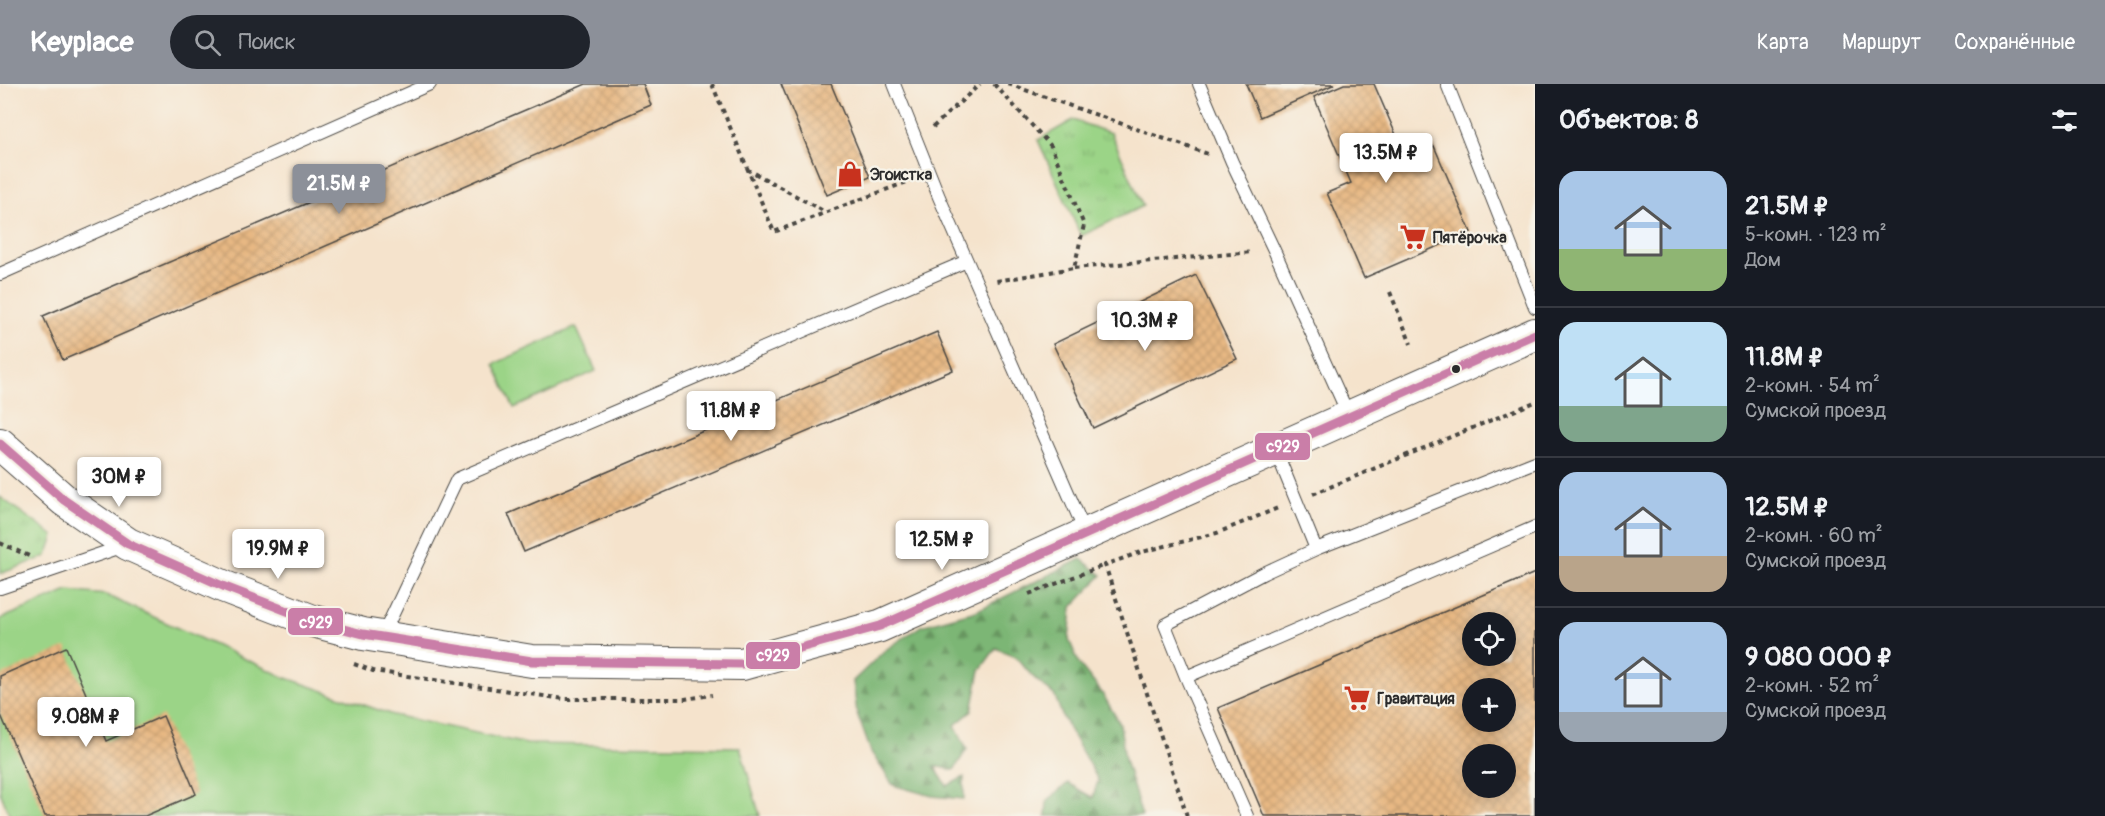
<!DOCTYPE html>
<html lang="ru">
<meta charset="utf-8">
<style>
body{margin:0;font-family:Pangolin,sans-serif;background:#20242c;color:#f1f3f6;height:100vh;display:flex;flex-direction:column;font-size:22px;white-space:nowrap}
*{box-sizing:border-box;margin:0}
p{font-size:20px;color:#9ea1a6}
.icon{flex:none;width:33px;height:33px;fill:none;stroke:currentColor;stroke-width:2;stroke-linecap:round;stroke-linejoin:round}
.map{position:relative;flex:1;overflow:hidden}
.drawer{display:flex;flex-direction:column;background:#171b24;width:570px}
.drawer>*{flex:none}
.tools{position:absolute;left:1462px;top:528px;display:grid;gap:12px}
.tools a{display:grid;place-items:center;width:54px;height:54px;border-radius:50%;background:#171b24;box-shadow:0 3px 15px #0003;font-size:30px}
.price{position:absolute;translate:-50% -51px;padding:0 14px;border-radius:6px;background:#fff;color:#222;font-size:20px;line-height:39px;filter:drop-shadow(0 2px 3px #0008)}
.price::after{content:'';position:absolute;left:50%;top:36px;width:18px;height:14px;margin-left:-9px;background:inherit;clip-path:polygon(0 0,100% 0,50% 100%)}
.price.active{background:#8c9099;color:#fff}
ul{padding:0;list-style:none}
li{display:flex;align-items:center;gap:18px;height:150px;padding:0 24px}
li+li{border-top:2px solid #363941}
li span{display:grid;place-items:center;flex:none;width:168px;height:120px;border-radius:18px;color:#555}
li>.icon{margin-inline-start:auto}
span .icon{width:72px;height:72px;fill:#fffc;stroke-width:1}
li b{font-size:26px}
h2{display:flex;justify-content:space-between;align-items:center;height:72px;padding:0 24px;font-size:26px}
header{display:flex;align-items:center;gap:36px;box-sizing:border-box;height:84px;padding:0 30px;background:#8c9099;color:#fff}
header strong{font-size:28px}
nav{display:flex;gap:33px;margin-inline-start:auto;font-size:21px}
.search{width:420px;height:54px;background:#20242c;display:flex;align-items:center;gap:15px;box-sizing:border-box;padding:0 21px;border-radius:33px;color:#9ea1a6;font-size:22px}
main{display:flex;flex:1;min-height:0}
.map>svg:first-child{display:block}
</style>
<header>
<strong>Keyplace</strong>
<div class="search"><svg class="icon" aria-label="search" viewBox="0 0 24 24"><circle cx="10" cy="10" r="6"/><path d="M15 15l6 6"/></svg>Поиск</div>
<nav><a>Карта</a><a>Маршрут</a><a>Сохранённые</a></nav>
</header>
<main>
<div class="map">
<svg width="1535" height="732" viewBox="0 0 1535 732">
<defs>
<pattern id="forest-firs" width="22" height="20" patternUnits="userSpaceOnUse" patternTransform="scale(1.5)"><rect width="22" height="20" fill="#7cb674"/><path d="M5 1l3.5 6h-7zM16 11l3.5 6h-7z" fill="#66945f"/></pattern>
<pattern id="park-tufts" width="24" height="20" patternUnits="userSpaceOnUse" patternTransform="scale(1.5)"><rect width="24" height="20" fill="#9bd487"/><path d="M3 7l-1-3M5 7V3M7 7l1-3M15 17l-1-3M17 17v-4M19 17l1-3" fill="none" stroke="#86b675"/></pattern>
<pattern id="building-cross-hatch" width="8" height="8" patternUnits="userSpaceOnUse" patternTransform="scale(1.5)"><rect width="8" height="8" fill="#e7b883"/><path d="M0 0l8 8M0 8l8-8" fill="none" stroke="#c69e71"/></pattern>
</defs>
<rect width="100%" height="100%" fill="#f7f3e8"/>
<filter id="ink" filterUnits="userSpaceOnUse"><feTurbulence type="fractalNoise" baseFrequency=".0167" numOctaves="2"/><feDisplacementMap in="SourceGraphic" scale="12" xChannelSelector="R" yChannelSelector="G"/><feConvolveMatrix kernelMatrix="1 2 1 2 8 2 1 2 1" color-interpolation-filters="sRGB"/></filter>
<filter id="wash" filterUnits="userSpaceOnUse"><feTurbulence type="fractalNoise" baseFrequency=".008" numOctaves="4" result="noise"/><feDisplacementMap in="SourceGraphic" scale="24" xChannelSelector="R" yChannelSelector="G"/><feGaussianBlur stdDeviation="1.35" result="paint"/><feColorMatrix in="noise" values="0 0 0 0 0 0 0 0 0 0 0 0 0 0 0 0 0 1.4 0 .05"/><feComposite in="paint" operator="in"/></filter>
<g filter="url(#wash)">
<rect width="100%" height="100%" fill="#f5e3cc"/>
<path fill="#9bd487" stroke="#638059" stroke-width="1.5" d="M576 243 596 287 514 324 494 280Z
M68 507 106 511 284 593 393 631 527 660 740 663 760 732H10L0 708V535Z"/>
<path fill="url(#forest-firs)" stroke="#547050" stroke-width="1.5" d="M1081 475 1102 491 1072 523 1069 556 1080 581 1102 609 1120 640 1125 676 1142 732H1046L1047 717 1068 699 1093 714 1098 696 1063 634 1055 612 1032 592 1016 573 996 564 980 586 972 627 955 641 967 665 954 686 934 682 947 702 964 693V715L932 712 893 701 871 668 857 629 853 597 884 567 921 542 976 527Z"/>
<path fill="url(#park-tufts)" stroke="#638059" stroke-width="1.5" d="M1073 36 1111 49 1143 122 1081 152 1038 56Z
M0 413 54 452 47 472 0 490Z"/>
<g id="blocks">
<path fill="url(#building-cross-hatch)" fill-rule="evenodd" d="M586 0H643L651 21 63 276 43 232Z
M781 0H831L870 93 827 111Z
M1246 0H1335L1260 33Z
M1344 0H1374L1406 74 1434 62 1471 148 1364 194 1327 109 1351 99 1314 13Z
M1196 191 1237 275 1093 344 1053 260Z
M937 248 953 286 524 468 508 430Z
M1535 489V732H1264L1218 624ZM1473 538H1506V572H1473ZM1473 604H1506V638H1473ZM1473 670H1506V704H1473Z
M66 563 106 657 163 632 196 710 145 732H45L0 629V592Z"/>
</g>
</g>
<g filter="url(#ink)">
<use href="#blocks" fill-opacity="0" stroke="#494743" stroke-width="1.5"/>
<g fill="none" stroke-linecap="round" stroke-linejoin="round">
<g stroke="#494743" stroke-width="14">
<path id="service" d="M894 0 939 113 967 177
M1199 0 1232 78 1274 166 1349 332
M1447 0 1535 223
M0 190 430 0
M1276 367 1316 465 1535 378
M0 504 124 462
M382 553 457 395 967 177 1086 450
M1186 593 1165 541 1264 489 1316 465
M1247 732 1186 593 1535 443"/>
</g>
<g stroke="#494743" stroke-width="34">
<path id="tertiary" d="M0 360 64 416 128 460 225 503 313 537 363 550 532 577 742 580 880 542 1535 250"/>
</g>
<path stroke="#494743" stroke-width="4" stroke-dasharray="4.5 4.5" stroke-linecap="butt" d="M712 0 774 148 912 96
M994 0 1051 62 1084 141 1074 184 996 197
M1008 0 1208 70
M933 43 980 0
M747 85 825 128
M1074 184 1253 168
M1390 208 1411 260
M1313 410 1535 318
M0 459 29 472
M1029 510 1105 481
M354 580 373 587 564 615H685L712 611
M1187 732 1105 481 1138 469 1217 449 1278 424"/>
<use href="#service" stroke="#fff" stroke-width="12"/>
<use href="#tertiary" stroke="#fff" stroke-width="32"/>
<g stroke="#f7f3e8" stroke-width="14">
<path id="bus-1" d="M0 360 64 416 128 460 225 503 313 537 363 550 532 577 742 580 880 542 1535 250"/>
</g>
<use href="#bus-1" stroke="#ca7ea8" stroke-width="9"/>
</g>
</g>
<defs>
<g id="shop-bare" transform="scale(2.07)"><path d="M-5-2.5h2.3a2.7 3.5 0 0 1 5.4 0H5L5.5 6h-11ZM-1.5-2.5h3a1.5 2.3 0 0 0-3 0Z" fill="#c8321e" stroke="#f7f3e8" stroke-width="2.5" paint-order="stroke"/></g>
<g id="supermarket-bare" transform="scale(2.07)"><path d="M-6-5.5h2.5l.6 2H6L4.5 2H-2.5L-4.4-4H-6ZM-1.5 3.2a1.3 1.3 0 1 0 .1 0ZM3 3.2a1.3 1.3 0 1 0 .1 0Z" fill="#c8321e" stroke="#f7f3e8" stroke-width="2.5" paint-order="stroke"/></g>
</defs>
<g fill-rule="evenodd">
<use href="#shop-bare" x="850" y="90"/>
<use href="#supermarket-bare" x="1413" y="153"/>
<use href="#supermarket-bare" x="1357" y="614"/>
</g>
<circle fill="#2b2b2b" stroke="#f7f3e8" stroke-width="2" cx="1456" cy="285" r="5"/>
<g text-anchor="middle" stroke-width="4.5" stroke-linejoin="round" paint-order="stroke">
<g font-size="16" font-weight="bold" fill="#2b2b2b" stroke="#f7f3e8" text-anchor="start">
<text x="870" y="96">Эгоистка</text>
<text x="1433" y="159">Пятёрочка</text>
<text x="1377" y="620">Гравитация</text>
</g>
</g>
<g stroke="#f7f3e8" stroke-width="2">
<rect x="1254" y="348" width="57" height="29" rx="6" fill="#ca7ea8"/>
<rect x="287" y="523" width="57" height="29" rx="6" fill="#ca7ea8"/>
<rect x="745" y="557" width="56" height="29" rx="6" fill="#ca7ea8"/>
</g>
<g font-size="16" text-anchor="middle" font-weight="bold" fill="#fff">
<text x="1283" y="368">с929</text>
<text x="316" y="544">с929</text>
<text x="773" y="577">с929</text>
</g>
</svg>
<div class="tools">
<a><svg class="icon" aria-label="locate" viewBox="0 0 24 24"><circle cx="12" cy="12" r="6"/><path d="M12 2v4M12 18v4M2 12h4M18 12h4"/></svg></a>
<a>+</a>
<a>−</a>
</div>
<b class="price" style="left:1386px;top:100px">13.5M ₽</b>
<b class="price active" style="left:339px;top:131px">21.5M ₽</b>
<b class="price" style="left:1145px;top:268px">10.3M ₽</b>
<b class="price" style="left:731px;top:358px">11.8M ₽</b>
<b class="price" style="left:119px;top:424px">30M ₽</b>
<b class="price" style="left:942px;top:487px">12.5M ₽</b>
<b class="price" style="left:278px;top:496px">19.9M ₽</b>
<b class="price" style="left:86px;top:664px">9.08M ₽</b>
</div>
<section class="drawer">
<h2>Объектов: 8<svg class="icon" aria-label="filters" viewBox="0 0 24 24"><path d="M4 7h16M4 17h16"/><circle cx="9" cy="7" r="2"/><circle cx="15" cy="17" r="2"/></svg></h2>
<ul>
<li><span style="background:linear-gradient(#a9c7e8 65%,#8fb573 0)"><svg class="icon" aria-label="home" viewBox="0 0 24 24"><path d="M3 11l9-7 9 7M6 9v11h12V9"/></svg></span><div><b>21.5M ₽</b><p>5-комн. · 123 m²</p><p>Дом</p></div></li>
<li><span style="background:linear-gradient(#bfe0f5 70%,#7fa58c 0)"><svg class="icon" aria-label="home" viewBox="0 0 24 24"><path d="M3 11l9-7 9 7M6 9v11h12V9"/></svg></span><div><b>11.8M ₽</b><p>2-комн. · 54 m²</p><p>Сумской проезд</p></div></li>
<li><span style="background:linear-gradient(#a9c7e8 70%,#b9a48a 0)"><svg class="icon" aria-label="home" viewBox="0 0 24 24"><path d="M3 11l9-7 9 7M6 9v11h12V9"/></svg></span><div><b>12.5M ₽</b><p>2-комн. · 60 m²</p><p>Сумской проезд</p></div></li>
<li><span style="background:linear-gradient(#a9c7e8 75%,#9aa5b1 0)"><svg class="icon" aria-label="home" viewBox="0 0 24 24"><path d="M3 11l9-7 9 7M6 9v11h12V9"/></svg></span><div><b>9 080 000 ₽</b><p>2-комн. · 52 m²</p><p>Сумской проезд</p></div></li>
</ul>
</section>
</main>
